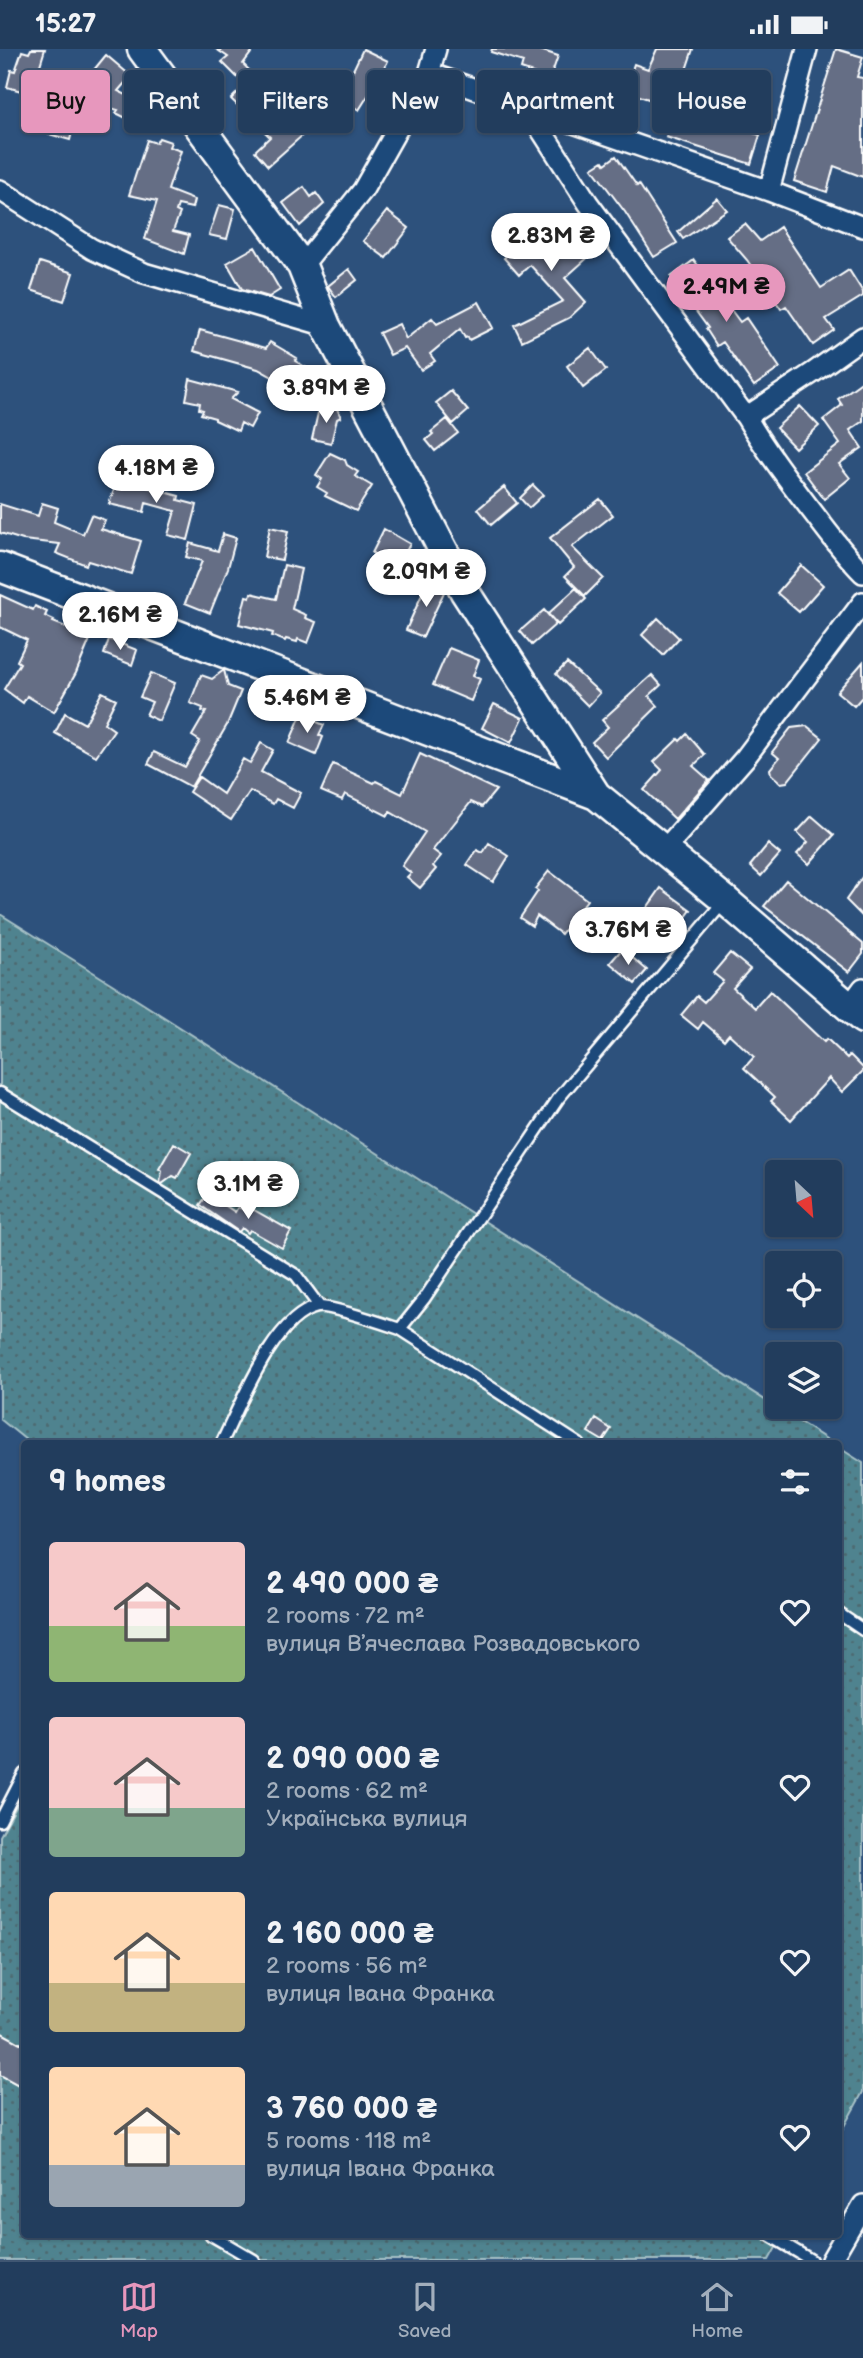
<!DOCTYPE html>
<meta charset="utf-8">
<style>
body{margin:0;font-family:"Balsamiq Sans",sans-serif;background:#2a4463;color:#f1f3f6;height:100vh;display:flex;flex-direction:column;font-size:26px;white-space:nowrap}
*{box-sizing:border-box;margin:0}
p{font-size:23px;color:#a2aebc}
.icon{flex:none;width:38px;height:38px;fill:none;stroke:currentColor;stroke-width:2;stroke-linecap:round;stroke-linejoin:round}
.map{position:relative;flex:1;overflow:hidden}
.sheet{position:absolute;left:21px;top:1391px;width:821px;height:798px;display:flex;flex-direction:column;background:#223d5d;border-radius:7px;box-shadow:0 2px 5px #0004,0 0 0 2px #3f5672}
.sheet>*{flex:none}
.guide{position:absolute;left:21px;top:21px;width:822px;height:63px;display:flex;gap:14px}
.needle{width:46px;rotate:154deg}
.buttons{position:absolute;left:765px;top:1111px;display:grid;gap:14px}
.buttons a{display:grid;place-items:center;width:77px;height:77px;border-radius:7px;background:#223d5d;box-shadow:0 2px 5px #0004,0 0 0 2px #3f5672;font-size:35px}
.price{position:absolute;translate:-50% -60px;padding:0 16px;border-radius:24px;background:#fff;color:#222;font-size:23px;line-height:46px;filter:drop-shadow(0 2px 4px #0008)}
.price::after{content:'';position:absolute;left:50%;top:42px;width:21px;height:16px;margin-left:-10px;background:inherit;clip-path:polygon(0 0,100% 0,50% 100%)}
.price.selected{background:#e797bd;color:#111}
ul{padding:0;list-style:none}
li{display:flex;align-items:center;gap:21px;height:175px;padding:0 28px}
li span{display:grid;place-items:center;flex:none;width:196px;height:140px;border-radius:7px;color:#555}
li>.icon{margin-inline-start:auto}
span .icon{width:84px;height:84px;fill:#fffc;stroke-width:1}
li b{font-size:30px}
h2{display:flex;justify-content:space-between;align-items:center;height:84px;padding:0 28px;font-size:30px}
.chip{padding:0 24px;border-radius:7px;background:#223d5d;box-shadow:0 2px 5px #0004,0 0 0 2px #3f5672;font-size:24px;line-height:63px}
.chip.selected{background:#e797bd;color:#111}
.status{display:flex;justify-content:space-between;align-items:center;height:49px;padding:0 35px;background:#223d5d;direction:ltr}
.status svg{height:19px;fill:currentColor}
.dock{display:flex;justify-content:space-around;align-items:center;height:98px;border-top:2px solid #3f5672;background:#223d5d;font-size:19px;color:#a2aebc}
.dock a{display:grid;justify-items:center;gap:4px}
.dock .selected{color:#e797bd}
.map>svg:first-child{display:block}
</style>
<div class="status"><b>15:27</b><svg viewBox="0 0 49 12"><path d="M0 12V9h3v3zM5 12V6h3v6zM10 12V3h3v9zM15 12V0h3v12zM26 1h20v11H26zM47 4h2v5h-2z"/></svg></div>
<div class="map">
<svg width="863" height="2211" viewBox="0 0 863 2211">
<defs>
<pattern id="grass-dots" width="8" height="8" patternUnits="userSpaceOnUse" patternTransform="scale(1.75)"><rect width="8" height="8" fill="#4f838f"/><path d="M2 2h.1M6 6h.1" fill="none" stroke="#4e6a71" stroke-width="1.8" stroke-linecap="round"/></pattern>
</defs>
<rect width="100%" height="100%" fill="#2d517c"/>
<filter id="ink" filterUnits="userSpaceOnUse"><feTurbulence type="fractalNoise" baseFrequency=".0143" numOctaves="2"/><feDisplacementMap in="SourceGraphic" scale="14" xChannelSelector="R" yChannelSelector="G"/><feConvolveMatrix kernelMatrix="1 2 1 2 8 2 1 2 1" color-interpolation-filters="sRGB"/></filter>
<g filter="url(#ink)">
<path fill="url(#grass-dots)" stroke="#a7c1c7" stroke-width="2" d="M0 865 112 935 834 1395H31L0 1370Z
M838 1398 863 1414V2043L838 2088Z
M24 1744V2186H783L769 2211H0V1787Z"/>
<path fill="#656e85" stroke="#fff" stroke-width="2" d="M31 0H45L38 23 80 38 106 6 131 27 118 42 139 52 130 71 116 64 118 61 89 53 81 82 73 79 70 91 49 85 62 47 34 37 32 45 7 38 11 21 15 22 22 2 29 4Z
M216 0H254L243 15 282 54 286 49 317 74 307 86 305 84 268 117 255 102 270 88 231 50 245 36 222 13 228 8Z
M363 0 388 12 378 31 359 61 336 47 343 35 346 36Z
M492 0H537L558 7 550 30 521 20 523 13 491 3Z
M657 0H693L684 27 701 32 692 64 707 68 706 71 760 86 751 115 666 88 675 59 625 42 634 15 648 20Z
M836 0 863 8 857 28 863 29V128L834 117 827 143 794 132Z
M159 89 171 93 169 98 181 102 168 141 194 151 192 159 178 156 176 162 180 164 173 182 189 186 184 205 145 190 157 152 129 146 147 91 156 94Z
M616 107 637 137 639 135 677 194 654 208 625 163 592 119 603 112 605 115Z
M304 138 311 148 316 144 324 155 300 177 283 154Z
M717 149 727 161 683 190 678 183Z
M219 156 235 160 227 190 209 186Z
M387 162 409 179 386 209 363 192Z
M559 174 565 181 571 178 593 204 565 229 586 253 569 269 522 292 514 276 563 252 530 216 519 226 504 209 538 177 546 185Z
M745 175 760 192 780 178 821 239 849 221 863 243V247L826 270 834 281 813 296 786 257 781 260 747 211 727 188Z
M255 198 280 241 269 248 242 240 227 214Z
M694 211 740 273 746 269 780 319 754 337 723 293 717 297 706 280 708 279 671 228Z
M40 213 73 224 64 252 31 241Z
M349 220 357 231 336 248 328 237Z
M479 253 493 279 469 291 468 288 465 289 460 280 430 305 435 312 421 321 405 299 390 306 379 284 399 275 406 290 432 269 437 275Z
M200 281 266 299 270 293 297 309 295 312 321 327 318 331 324 334 314 351 258 320 194 302Z
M590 299 606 321 583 339 567 317Z
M190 330 238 343 231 350 258 364 250 379 241 374 238 382 215 371V369L201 365 203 361 199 360 200 354 186 351Z
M863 332V372L850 381 862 399 839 415 850 429 824 450 804 423 840 395 823 371 842 356 838 350Z
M451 342 468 362 453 375 436 354Z
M335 356 341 368 337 370 331 394 312 390 318 364Z
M800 357 819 377 795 399 776 379Z
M447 370 458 384 435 402 426 391 433 385 431 383Z
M330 404 345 411 347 416 358 423 355 427 372 437 356 462 325 447 327 444 317 438 322 430 316 426Z
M118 430 179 447 178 451 197 456 188 491 168 486 175 462 146 454 144 463 109 455Z
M533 436 543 446 529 459 520 449Z
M504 438 517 454 491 476 478 460Z
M600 450 613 466 572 498 603 529 585 547 565 527 574 518 550 489Z
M42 454 58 459 54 473 83 485 91 466 105 471 101 480 141 492 131 525 88 512 86 516 56 504 60 495 23 491 0 484V455L38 467Z
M270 478 288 482 282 511 264 508Z
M384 480 410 495 398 517 372 504Z
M223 485 236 489 228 519 210 564 185 554 202 512 186 508 190 494 218 502Z
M284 516 301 520 292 560 306 566 305 569 316 573 308 594 298 590 297 593 286 590 285 592 272 587 273 584 239 575 246 547 250 548 251 544 276 550Z
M801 516 823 536 799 563 777 544Z
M428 532 445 541 423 588 406 581Z
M576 539 586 550 558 576 548 565Z
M0 546 33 561 35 557 47 563 45 567 54 571 53 573 91 588 76 624 54 663 27 647 23 654 4 640 20 614 17 612 27 591 0 578Z
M544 561 556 575 532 596 520 582Z
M658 569 679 589 663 606 642 586Z
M109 590 137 601 132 616 104 605Z
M449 599 479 611 473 627 480 630 471 652 433 636Z
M863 613V647L854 657 837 643Z
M567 614 600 644 588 657 556 625Z
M224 621 228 637 241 642 227 676 191 738 148 715 154 703 185 718 200 692 192 687 206 663 202 662 203 659 190 654 201 626 212 630Z
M151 624 175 634 159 672 146 666 152 653 140 648Z
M652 626 661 636 649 647 658 657 606 708 592 693 608 678 602 671Z
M102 643 116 650 104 674 114 681 96 707 55 684 65 664 85 675Z
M494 655 523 669 511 694 482 679Z
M301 666 324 676 319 686 323 688 316 706 289 694Z
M807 677 822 689 787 733 781 734 771 725 770 720 779 709 772 703 791 679Z
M687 685 705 706 693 717 709 731 675 770 644 741 662 721 654 713 678 690 680 692Z
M261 694 273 701 261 723 301 744 293 759 276 750 273 755 250 742 231 771 189 743 199 728 223 745 243 710 250 714Z
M420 705 496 741 482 758 471 753 433 801 441 807 433 817 436 820 420 839 407 828 411 824 402 817 425 783 390 763 388 767 345 745 342 751 321 742 333 715 374 734 376 732 402 745Z
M812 767 834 786 809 815 797 805 808 793 797 783Z
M489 794 509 807 493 833 467 816 477 801 483 804Z
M768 795 780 805 761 827 750 817Z
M549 822 587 851 561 885 537 867 532 877 520 869 538 842 535 840Z
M863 827V868L846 851Z
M786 831 863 895V905L849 923 764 857Z
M661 839 691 861 671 888 642 866Z
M622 900 647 921 635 935 610 914Z
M730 904 750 920 733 939 755 959 770 942 824 993 827 990 847 1009 850 1006 863 1019V1022L842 1043 829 1029 791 1071 771 1052 775 1048 744 1019 754 1008 729 985 724 991 703 973 698 980 681 966 697 947 704 953 723 932 713 924Z
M174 1094 191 1104 177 1129 173 1127 162 1135 160 1134 162 1122 159 1120Z
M208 1145 235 1163 238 1158 244 1161 247 1157 291 1182 282 1199 250 1181 248 1184 242 1179 239 1183 200 1156Z
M596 1370 611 1380 603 1392 588 1383Z
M0 1983 24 1996V2039L0 2026Z"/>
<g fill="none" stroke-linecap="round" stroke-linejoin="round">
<g stroke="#fff" stroke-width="15">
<path id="lane" d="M0 1044 296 1226 319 1257
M400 1280 579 1395
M221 1395C240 1357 274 1267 317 1258 329 1256 385 1275 400 1280L424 1250 558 1050 723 854
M838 1564 863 1581
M0 1772 24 1725
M211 2186 254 2211
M769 2186 811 2211"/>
</g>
<g stroke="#fff" stroke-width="24">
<path id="street" d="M429 24 769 142 863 178
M525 56 588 154 746 368C764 399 786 428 808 457 826 480 842 503 863 524
M0 141 92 200 144 224 326 277
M769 142 807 0
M302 217 363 141 429 24 436 0
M746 368 814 323 863 288
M664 801 745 709 863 553
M849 958 863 939
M831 2211 863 2156"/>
</g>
<g stroke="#fff" stroke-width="33">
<path id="secondary" d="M142 0 302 217 326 277 465 543 596 746
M0 518 596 746 725 851 863 970"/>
</g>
<use href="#lane" stroke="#1f4a7a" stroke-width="10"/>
<use href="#street" stroke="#1f4a7a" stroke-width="19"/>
<use href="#secondary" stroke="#1f4a7a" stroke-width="28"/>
</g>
</g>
</svg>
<div class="buttons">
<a><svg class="needle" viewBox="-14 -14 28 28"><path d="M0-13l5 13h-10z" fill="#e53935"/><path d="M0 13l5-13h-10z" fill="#a2aebc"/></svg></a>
<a><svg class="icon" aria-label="locate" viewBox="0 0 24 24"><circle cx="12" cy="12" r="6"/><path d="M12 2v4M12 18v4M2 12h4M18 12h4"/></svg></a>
<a><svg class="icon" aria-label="layers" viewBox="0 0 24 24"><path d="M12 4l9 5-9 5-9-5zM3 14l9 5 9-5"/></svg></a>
</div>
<b class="price" style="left:551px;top:224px">2.83M ₴</b>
<b class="price selected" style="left:726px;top:275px">2.49M ₴</b>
<b class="price" style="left:326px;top:376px">3.89M ₴</b>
<b class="price" style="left:156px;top:456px">4.18M ₴</b>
<b class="price" style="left:426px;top:560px">2.09M ₴</b>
<b class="price" style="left:120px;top:603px">2.16M ₴</b>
<b class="price" style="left:307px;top:686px">5.46M ₴</b>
<b class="price" style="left:628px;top:918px">3.76M ₴</b>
<b class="price" style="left:248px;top:1172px">3.1M ₴</b>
<div class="guide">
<a class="chip selected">Buy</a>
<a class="chip">Rent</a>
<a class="chip">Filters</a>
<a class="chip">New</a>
<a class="chip">Apartment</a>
<a class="chip">House</a>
</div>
<section class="sheet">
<h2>9 homes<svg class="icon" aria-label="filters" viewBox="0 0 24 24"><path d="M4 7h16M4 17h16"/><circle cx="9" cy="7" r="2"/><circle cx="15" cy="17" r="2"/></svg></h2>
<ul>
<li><span style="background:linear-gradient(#f6c9c9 60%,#8fb573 0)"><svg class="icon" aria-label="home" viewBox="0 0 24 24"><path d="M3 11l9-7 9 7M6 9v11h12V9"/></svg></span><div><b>2 490 000 ₴</b><p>2 rooms · 72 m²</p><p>вулиця Вʼячеслава Розвадовського</p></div><svg class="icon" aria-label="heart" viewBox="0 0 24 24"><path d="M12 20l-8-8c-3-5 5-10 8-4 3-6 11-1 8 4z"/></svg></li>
<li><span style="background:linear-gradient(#f6c9c9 65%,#7fa58c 0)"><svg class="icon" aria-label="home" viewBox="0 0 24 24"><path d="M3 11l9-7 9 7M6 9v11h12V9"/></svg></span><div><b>2 090 000 ₴</b><p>2 rooms · 62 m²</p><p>Українська вулиця</p></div><svg class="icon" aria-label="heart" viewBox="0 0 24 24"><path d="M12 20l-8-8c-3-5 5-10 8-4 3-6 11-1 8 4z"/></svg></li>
<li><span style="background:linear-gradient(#ffd9b3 65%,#c2b280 0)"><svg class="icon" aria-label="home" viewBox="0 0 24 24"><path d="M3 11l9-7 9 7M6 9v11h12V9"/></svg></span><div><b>2 160 000 ₴</b><p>2 rooms · 56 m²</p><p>вулиця Івана Франка</p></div><svg class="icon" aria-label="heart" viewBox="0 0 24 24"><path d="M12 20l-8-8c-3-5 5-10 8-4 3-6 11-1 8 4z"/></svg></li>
<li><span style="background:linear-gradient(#ffd9b3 70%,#9aa5b1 0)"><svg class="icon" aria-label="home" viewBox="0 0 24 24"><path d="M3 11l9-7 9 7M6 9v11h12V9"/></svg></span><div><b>3 760 000 ₴</b><p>5 rooms · 118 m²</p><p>вулиця Івана Франка</p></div><svg class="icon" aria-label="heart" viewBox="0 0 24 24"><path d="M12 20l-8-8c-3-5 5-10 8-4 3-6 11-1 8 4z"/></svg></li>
</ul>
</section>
</div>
<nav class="dock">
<a class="selected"><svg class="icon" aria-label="map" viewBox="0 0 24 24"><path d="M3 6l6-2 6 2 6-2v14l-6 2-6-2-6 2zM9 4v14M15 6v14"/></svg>Map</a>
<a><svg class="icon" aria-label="saved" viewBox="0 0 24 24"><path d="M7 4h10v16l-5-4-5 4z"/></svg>Saved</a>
<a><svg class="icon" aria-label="home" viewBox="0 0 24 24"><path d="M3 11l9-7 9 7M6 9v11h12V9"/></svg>Home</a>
</nav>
